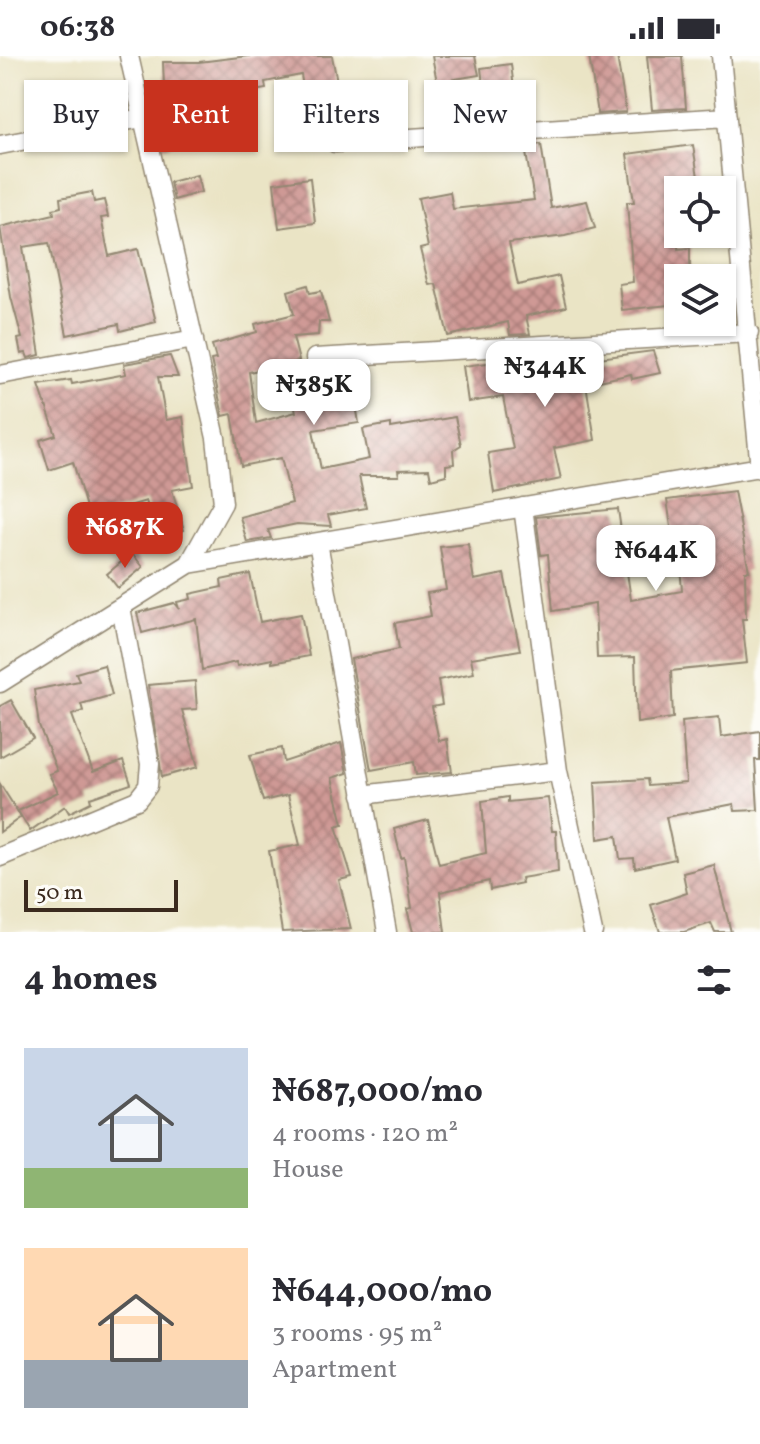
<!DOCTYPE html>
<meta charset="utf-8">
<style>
body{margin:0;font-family:Vollkorn,serif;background:#f2f2f3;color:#2b2b33;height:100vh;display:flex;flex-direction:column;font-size:30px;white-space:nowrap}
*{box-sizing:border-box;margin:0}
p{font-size:26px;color:#7c7c81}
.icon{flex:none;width:44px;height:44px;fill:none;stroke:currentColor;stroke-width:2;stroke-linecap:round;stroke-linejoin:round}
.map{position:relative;height:876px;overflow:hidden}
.drawer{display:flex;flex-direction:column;background:#fff;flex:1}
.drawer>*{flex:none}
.banner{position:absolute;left:24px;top:24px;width:712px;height:72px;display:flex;gap:16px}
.buttons{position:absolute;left:664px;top:120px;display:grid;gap:16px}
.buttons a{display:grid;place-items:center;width:72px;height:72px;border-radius:0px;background:#fff;box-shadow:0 2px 6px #0004;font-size:40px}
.scale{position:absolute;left:24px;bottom:20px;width:154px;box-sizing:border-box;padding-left:8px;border:4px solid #3b2a1e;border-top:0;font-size:22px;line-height:28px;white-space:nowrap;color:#3b2a1e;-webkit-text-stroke:6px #fdfcf7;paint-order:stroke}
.price{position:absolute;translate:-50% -68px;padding:0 18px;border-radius:16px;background:#fff;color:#222;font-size:26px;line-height:52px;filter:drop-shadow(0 2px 4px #0008)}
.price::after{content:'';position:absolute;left:50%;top:48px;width:24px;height:18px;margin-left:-12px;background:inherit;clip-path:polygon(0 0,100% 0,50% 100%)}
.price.current{background:#c8321e;color:#fff}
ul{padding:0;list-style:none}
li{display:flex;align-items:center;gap:24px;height:200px;padding:0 24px}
li span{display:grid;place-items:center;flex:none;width:224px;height:160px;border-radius:0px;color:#555}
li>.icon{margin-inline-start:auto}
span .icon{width:96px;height:96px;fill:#fffc;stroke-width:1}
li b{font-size:34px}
h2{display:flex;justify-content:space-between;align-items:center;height:96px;padding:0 24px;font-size:34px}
.pill{padding:0 28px;border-radius:0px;background:#fff;box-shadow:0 2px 6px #0004;font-size:28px;line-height:72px}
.pill.current{background:#c8321e;color:#fff}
.status{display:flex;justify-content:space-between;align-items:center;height:56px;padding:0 40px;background:#fff;direction:ltr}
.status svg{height:22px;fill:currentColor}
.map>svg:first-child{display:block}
</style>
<div class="status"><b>06:38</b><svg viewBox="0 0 49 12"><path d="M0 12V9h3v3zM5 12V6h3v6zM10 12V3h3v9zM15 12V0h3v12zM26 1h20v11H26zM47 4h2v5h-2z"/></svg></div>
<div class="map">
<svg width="760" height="876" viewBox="0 0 760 876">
<defs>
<pattern id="building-cross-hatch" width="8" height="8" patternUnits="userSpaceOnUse" patternTransform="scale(2)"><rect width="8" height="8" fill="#cf9995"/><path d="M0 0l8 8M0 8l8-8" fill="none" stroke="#a97d79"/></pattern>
</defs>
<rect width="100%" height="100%" fill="#fdfcf7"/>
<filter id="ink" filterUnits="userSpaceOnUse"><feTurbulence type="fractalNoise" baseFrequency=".0125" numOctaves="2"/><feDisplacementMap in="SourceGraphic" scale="16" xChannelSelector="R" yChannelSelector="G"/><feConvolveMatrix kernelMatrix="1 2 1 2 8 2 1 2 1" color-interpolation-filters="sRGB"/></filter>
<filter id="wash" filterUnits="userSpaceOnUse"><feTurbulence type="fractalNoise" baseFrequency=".006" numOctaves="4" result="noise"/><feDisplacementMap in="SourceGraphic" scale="32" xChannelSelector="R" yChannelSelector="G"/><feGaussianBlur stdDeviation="1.8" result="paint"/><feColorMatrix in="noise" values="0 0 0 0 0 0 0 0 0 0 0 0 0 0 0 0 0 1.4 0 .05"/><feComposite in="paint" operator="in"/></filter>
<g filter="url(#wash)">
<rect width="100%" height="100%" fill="#eae4c5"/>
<g id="blocks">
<path fill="url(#building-cross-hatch)" d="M248 0H332L344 61 309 67 301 19 265 26 266 33 248 36 254 81 214 87 211 70 176 76 179 87 162 91 154 56 165 54 163 6H199Z
M432 0H475L479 19 437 26Z
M589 0H617L626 56 598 58Z
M647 0H682L686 52 652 54Z
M511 8 517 58 487 62 481 12Z
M541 88 551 152 587 145 595 172 565 180 509 187 518 229 559 220 566 251 526 260 530 278 510 279 508 266 448 280 436 228 429 229 420 193 428 191 418 142 450 136 453 153 534 144 525 91Z
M693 89 698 121 674 126 678 193 690 192V215H678V248L622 254 619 228 633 226 627 146H634L627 98Z
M197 119 201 136 174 144 170 126Z
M310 122 315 167 279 172 274 127Z
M92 136 94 146 104 144 108 161 101 162 109 200 138 193 156 266 120 275 119 268 67 279 49 187 23 191 40 299 28 302 26 297 21 298 18 283 22 282 11 241 0 171 54 158 53 153 61 151 60 142Z
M308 229 310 237 321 235 329 266H319L318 279 293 281 299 305 249 316 256 367 296 356 292 338 341 327 347 340 354 337 359 367 313 374 321 413 369 403 363 373 391 368V372L455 361 461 389 453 394 454 408 446 409V419L431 423 429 413 398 414 399 420H359L366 452 328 459 331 470 297 468 268 474 271 482 247 486 240 461 292 447 281 402 241 410 232 358 223 360 211 304 216 303 212 289 257 276 255 268 294 258 288 235Z
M653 295 660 317 632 323 631 318 586 328 595 384 554 392 561 423 494 437 488 397 513 393 503 341 468 346 463 310 536 301 537 310Z
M170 300 178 321H158L166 364 183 361 193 430 172 434 184 474 158 482 146 445 89 462 73 406 49 414 40 384 56 379 39 329 71 324 72 328 126 318 124 308Z
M734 435 749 515H745L746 563H742L747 607 671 615 673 662 637 667 635 601 597 602 595 548 553 555 548 498 541 499 536 461 618 453 631 544 682 535 678 483 673 484 667 444Z
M468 488 474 524 504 518 520 594 471 602 474 617 438 624 442 649 432 651 439 685 447 683 452 716 416 719 414 706 371 714 351 603 399 593 395 567 431 560 427 537 446 534 440 491Z
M132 497 143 511 118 532 107 518Z
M250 518 260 566 301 558 309 600 272 607V603L237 610 236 606 202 614 196 563 142 577 137 557 174 547 179 553 177 546 191 543 190 538 222 531 221 524Z
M104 609 112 639 81 648 83 655 72 659 93 716 123 705 131 728 90 742 91 746 69 757 65 750 30 775 18 755 58 736 49 718 57 715 39 670 34 634 79 625 76 617Z
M195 625 197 653 182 654 198 711 162 721 148 629Z
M11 644 33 682 0 701V650Z
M719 661 721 681 760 675V704H755L758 754 735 755 734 748 666 761 675 803 635 812 634 802 620 803 617 780 598 783 595 726 647 723 648 730 686 727 682 665Z
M341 687 347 717 332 722 343 768 336 770 352 821 339 824 351 873 282 876 269 795 300 789 288 739 263 745 250 699 282 692 284 706Z
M0 728 21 761 0 776Z
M508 741V746L548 742 552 775H556L558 816 521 822 522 827 490 834 489 825 440 836 445 876H413L407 853 412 852 404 801 401 802 394 773 428 764 439 808 486 797 482 745Z
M714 809 731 876H715L711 867 684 876H660L651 849 687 837 683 817Z"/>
</g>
</g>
<g filter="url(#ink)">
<use href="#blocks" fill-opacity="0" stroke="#928772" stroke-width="2"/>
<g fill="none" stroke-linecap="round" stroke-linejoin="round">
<g stroke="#928772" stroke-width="21">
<path id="minor" d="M721 0 760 413
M335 87 727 61
M0 89 142 62
M315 302 749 277
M0 319 194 283
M523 451 558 715 593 876
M318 486 387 876
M189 508 760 411
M0 627 189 508 223 447 216 382 129 0
M362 739 558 715
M0 801 137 744 148 730 150 708 121 551"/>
</g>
<use href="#minor" stroke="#fff" stroke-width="18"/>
</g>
</g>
</svg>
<div class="buttons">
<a><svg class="icon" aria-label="locate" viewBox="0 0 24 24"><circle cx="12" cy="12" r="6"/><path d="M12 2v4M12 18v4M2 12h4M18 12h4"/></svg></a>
<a><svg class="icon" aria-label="layers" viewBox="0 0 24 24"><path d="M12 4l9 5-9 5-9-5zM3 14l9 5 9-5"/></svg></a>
</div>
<div class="scale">50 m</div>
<b class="price" style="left:545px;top:353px">₦344K</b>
<b class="price" style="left:314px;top:371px">₦385K</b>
<b class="price current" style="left:125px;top:514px">₦687K</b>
<b class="price" style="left:656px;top:537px">₦644K</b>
<div class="banner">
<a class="pill">Buy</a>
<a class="pill current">Rent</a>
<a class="pill">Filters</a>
<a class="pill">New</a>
</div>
</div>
<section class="drawer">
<h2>4 homes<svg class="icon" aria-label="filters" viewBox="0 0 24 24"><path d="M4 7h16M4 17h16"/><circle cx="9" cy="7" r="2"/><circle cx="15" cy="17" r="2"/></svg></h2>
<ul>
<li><span style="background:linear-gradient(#c9d6e8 75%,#8fb573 0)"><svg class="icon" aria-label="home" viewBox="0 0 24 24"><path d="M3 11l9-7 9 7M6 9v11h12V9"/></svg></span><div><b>₦687,000/mo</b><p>4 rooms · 120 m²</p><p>House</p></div></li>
<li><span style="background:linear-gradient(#ffd9b3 70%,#9aa5b1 0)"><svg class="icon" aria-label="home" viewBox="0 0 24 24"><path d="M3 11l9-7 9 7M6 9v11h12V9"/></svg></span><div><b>₦644,000/mo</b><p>3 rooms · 95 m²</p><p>Apartment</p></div></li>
</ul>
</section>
